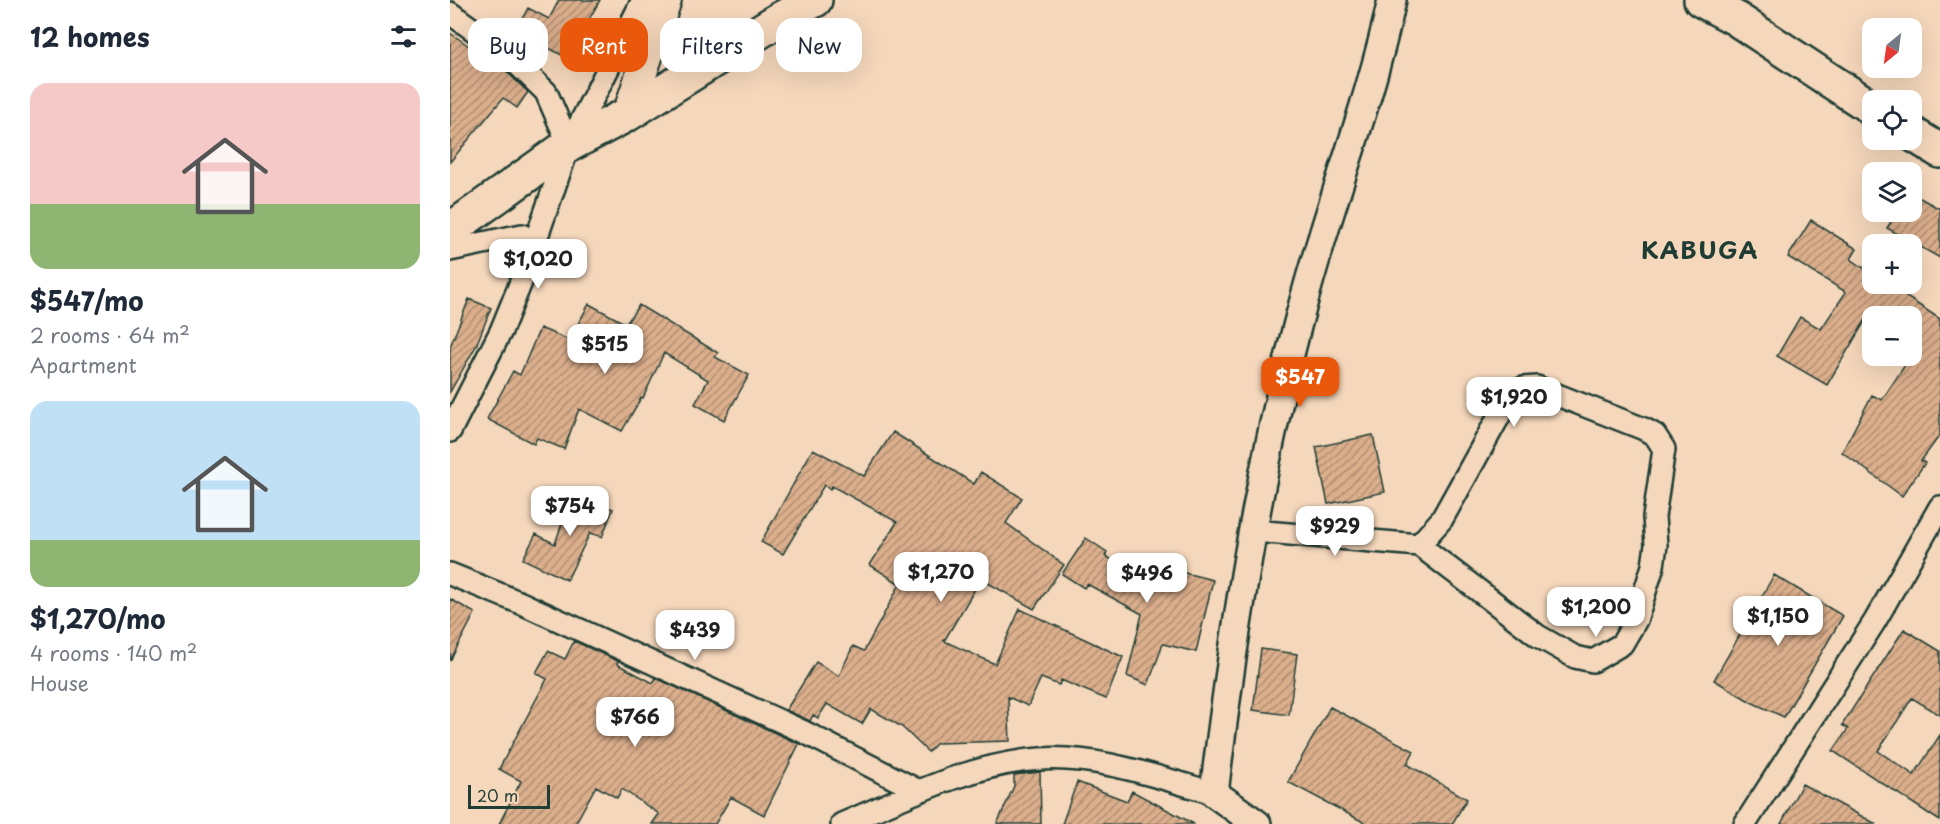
<!DOCTYPE html>
<meta charset="utf-8">
<style>
body{margin:0;font-family:"Playpen Sans",sans-serif;background:#f2f2f3;color:#1f2937;height:100vh;display:flex;flex-direction:column;font-size:22px;white-space:nowrap}
*{box-sizing:border-box;margin:0}
p{font-size:20px;color:#747a83}
.icon{flex:none;width:33px;height:33px;fill:none;stroke:currentColor;stroke-width:2;stroke-linecap:round;stroke-linejoin:round}
.map{position:relative;flex:1;overflow:hidden}
.side{display:flex;flex-direction:column;background:#fff;width:450px}
.side>*{flex:none}
.hud{position:absolute;left:18px;top:18px;width:570px;height:54px;display:flex;gap:12px}
.needle{width:39px;rotate:209deg}
.fabs{position:absolute;left:1412px;top:18px;display:grid;gap:12px}
.fabs a{display:grid;place-items:center;width:60px;height:60px;border-radius:12px;background:#fff;box-shadow:0 6px 24px #0002;font-size:30px}
.scale{position:absolute;left:18px;bottom:15px;width:82px;box-sizing:border-box;padding-left:6px;border:3px solid #1f3d34;border-top:0;font-size:16px;line-height:21px;white-space:nowrap;color:#1f3d34;-webkit-text-stroke:4px #f5d7bb;paint-order:stroke}
.price{position:absolute;translate:-50% -51px;padding:0 14px;border-radius:12px;background:#fff;color:#222;font-size:20px;line-height:39px;filter:drop-shadow(0 2px 3px #0008)}
.price::after{content:'';position:absolute;left:50%;top:36px;width:18px;height:14px;margin-left:-9px;background:inherit;clip-path:polygon(0 0,100% 0,50% 100%)}
.price.current{background:#ea580c;color:#fff}
ul{padding:0;list-style:none}
li{display:grid;align-content:center;gap:12px;height:318px;padding:0 30px}
li span{display:grid;place-items:center;height:186px;border-radius:18px;color:#555}
li>.icon{margin-inline-start:auto}
span .icon{width:108px;height:108px;fill:#fffc;stroke-width:1}
li b{font-size:26px}
h2{display:flex;justify-content:space-between;align-items:center;height:72px;padding:0 30px;font-size:26px}
.chip{padding:0 21px;border-radius:18px;background:#fff;box-shadow:0 6px 24px #0002;font-size:21px;line-height:54px}
.chip.current{background:#ea580c;color:#fff}
main{display:flex;flex:1;min-height:0}
.map>svg:first-child{display:block}
</style>
<main>
<section class="side">
<h2>12 homes<svg class="icon" aria-label="filters" viewBox="0 0 24 24"><path d="M4 7h16M4 17h16"/><circle cx="9" cy="7" r="2"/><circle cx="15" cy="17" r="2"/></svg></h2>
<ul>
<li><span style="background:linear-gradient(#f6c9c9 65%,#8fb573 0)"><svg class="icon" aria-label="home" viewBox="0 0 24 24"><path d="M3 11l9-7 9 7M6 9v11h12V9"/></svg></span><div><b>$547/mo</b><p>2 rooms · 64 m²</p><p>Apartment</p></div></li>
<li><span style="background:linear-gradient(#bfe0f5 75%,#8fb573 0)"><svg class="icon" aria-label="home" viewBox="0 0 24 24"><path d="M3 11l9-7 9 7M6 9v11h12V9"/></svg></span><div><b>$1,270/mo</b><p>4 rooms · 140 m²</p><p>House</p></div></li>
</ul>
</section>
<div class="map">
<svg width="1490" height="824" viewBox="0 0 1490 824">
<defs>
<pattern id="building-hatch" width="6" height="6" patternUnits="userSpaceOnUse" patternTransform="scale(1.5)"><rect width="6" height="6" fill="#dbae8c"/><path d="M-1 1l2-2M0 6l6-6M5 7l2-2" fill="none" stroke="#b18f73"/></pattern>
</defs>
<rect width="100%" height="100%" fill="#f5d7bb"/>
<filter id="ink" filterUnits="userSpaceOnUse"><feTurbulence type="fractalNoise" baseFrequency=".0167" numOctaves="2"/><feDisplacementMap in="SourceGraphic" scale="12" xChannelSelector="R" yChannelSelector="G"/><feConvolveMatrix kernelMatrix="1 2 1 2 8 2 1 2 1" color-interpolation-filters="sRGB"/></filter>
<g filter="url(#ink)">
<path fill="url(#building-hatch)" stroke="#1f3d34" stroke-width="1.5" d="M109 0H150L117 58 66 30 78 8 99 19Z
M0 33 56 71 78 92 67 108 53 98 0 162Z
M1461 193 1490 209V258L1437 228 1447 212H1461Z
M1361 220 1407 249 1401 259 1422 274V284H1437L1490 319V435L1471 461 1475 463 1452 496 1392 452 1422 395 1432 400 1461 356 1464 347 1461 345V316H1422V319L1418 316 1377 385 1327 356 1350 317 1371 329 1396 292 1338 257Z
M19 299 41 308 26 346 0 392V347Z
M139 304 176 324 189 305 268 353 265 357 299 375 274 420 245 404 258 380 214 353 193 398H191L172 431 129 409 114 449 87 438 84 444 37 419 63 371 70 375 90 328 119 340Z
M443 432 524 484 531 472 572 498 556 523 614 565 584 609 531 579 494 641 545 664 570 609 673 657 656 699 611 680 609 685 591 678 578 706 558 697 560 741 487 743 478 752 452 727 421 709 412 724 377 704 368 718 363 715 360 721 336 710 366 662 389 676 403 646 414 651 450 584 420 565 447 522 382 486 380 489 374 485 333 554 311 542 363 449 414 476Z
M923 435 935 492 878 504 866 447Z
M122 494 163 509 152 537 140 533 117 580 73 559 86 534 105 544Z
M636 538 657 552 655 556 700 580 703 565 763 580 746 652 713 644 698 685 677 676 692 614 637 584 634 588 612 574Z
M1324 575 1393 616 1334 717 1301 702 1264 680Z
M0 599 25 613 0 661Z
M1454 629 1490 651V715L1462 698 1428 751 1464 775 1490 735V821L1383 751 1398 729 1392 725Z
M124 641 168 661 167 664 203 683 206 678 349 744 314 815 281 797 265 824H202L209 814 172 789 167 798 146 786 125 824H49L71 781 49 769 97 679 86 673 98 651 115 659Z
M811 649 847 654 839 715 803 710Z
M880 707 964 751 957 764 1017 799 1002 824H917L838 782Z
M590 772 591 824H547L564 786V775Z
M627 782 677 801 682 791 744 824H612Z
M1352 784 1426 824H1331Z"/>
<g fill="none" stroke-linecap="round" stroke-linejoin="round">
<g stroke="#1f3d34" stroke-width="26">
<path id="minor" d="M0 13 57 54 96 92 119 145
M0 250 72 235 78 255 71 282 51 331 0 431
M71 282 119 145 193 0
M804 531 969 545 1088 636 1125 657 1143 661 1172 644 1186 620 1203 566 1206 545 1204 517 1214 449 1205 435 1194 429 1087 387 1073 388 1058 400 992 519 969 545
M0 574 71 603 354 732 469 791
M392 824C456 797 520 764 590 759 648 755 709 778 764 793
M1295 824 1425 621 1490 507"/>
</g>
<g stroke="#1f3d34" stroke-width="32">
<path id="tertiary" d="M807 824 764 793C784 629 810 463 853 304 880 201 920 104 942 0"/>
</g>
<g stroke="#1f3d34" stroke-width="34">
<path id="secondary" d="M178 114 216 0"/>
</g>
<g stroke="#1f3d34" stroke-width="38">
<path id="trunk" d="M1251 0 1285 18 1422 108
M1461 133 1490 151
M0 230 119 145 178 114 328 20 365 0"/>
</g>
<use href="#minor" stroke="#f5d7bb" stroke-width="21"/>
<use href="#tertiary" stroke="#f5d7bb" stroke-width="27"/>
<use href="#secondary" stroke="#f5d7bb" stroke-width="30"/>
<use href="#trunk" stroke="#f5d7bb" stroke-width="33"/>
</g>
</g>
<g text-anchor="middle" stroke-width="5" stroke-linejoin="round" paint-order="stroke">
<g font-size="24" font-weight="bold" letter-spacing="1.5" fill="#1f3d34" stroke="#f5d7bb">
<text x="1250" y="259">KABUGA</text>
</g>
</g>
</svg>
<div class="fabs">
<a><svg class="needle" viewBox="-14 -14 28 28"><path d="M0-13l5 13h-10z" fill="#e53935"/><path d="M0 13l5-13h-10z" fill="#747a83"/></svg></a>
<a><svg class="icon" aria-label="locate" viewBox="0 0 24 24"><circle cx="12" cy="12" r="6"/><path d="M12 2v4M12 18v4M2 12h4M18 12h4"/></svg></a>
<a><svg class="icon" aria-label="layers" viewBox="0 0 24 24"><path d="M12 4l9 5-9 5-9-5zM3 14l9 5 9-5"/></svg></a>
<a>+</a>
<a>−</a>
</div>
<div class="scale">20 m</div>
<b class="price" style="left:88px;top:290px">$1,020</b>
<b class="price" style="left:155px;top:375px">$515</b>
<b class="price current" style="left:850px;top:408px">$547</b>
<b class="price" style="left:1064px;top:428px">$1,920</b>
<b class="price" style="left:120px;top:537px">$754</b>
<b class="price" style="left:885px;top:557px">$929</b>
<b class="price" style="left:491px;top:603px">$1,270</b>
<b class="price" style="left:697px;top:604px">$496</b>
<b class="price" style="left:1146px;top:638px">$1,200</b>
<b class="price" style="left:1328px;top:647px">$1,150</b>
<b class="price" style="left:245px;top:661px">$439</b>
<b class="price" style="left:185px;top:748px">$766</b>
<div class="hud">
<a class="chip">Buy</a>
<a class="chip current">Rent</a>
<a class="chip">Filters</a>
<a class="chip">New</a>
</div>
</div>
</main>
